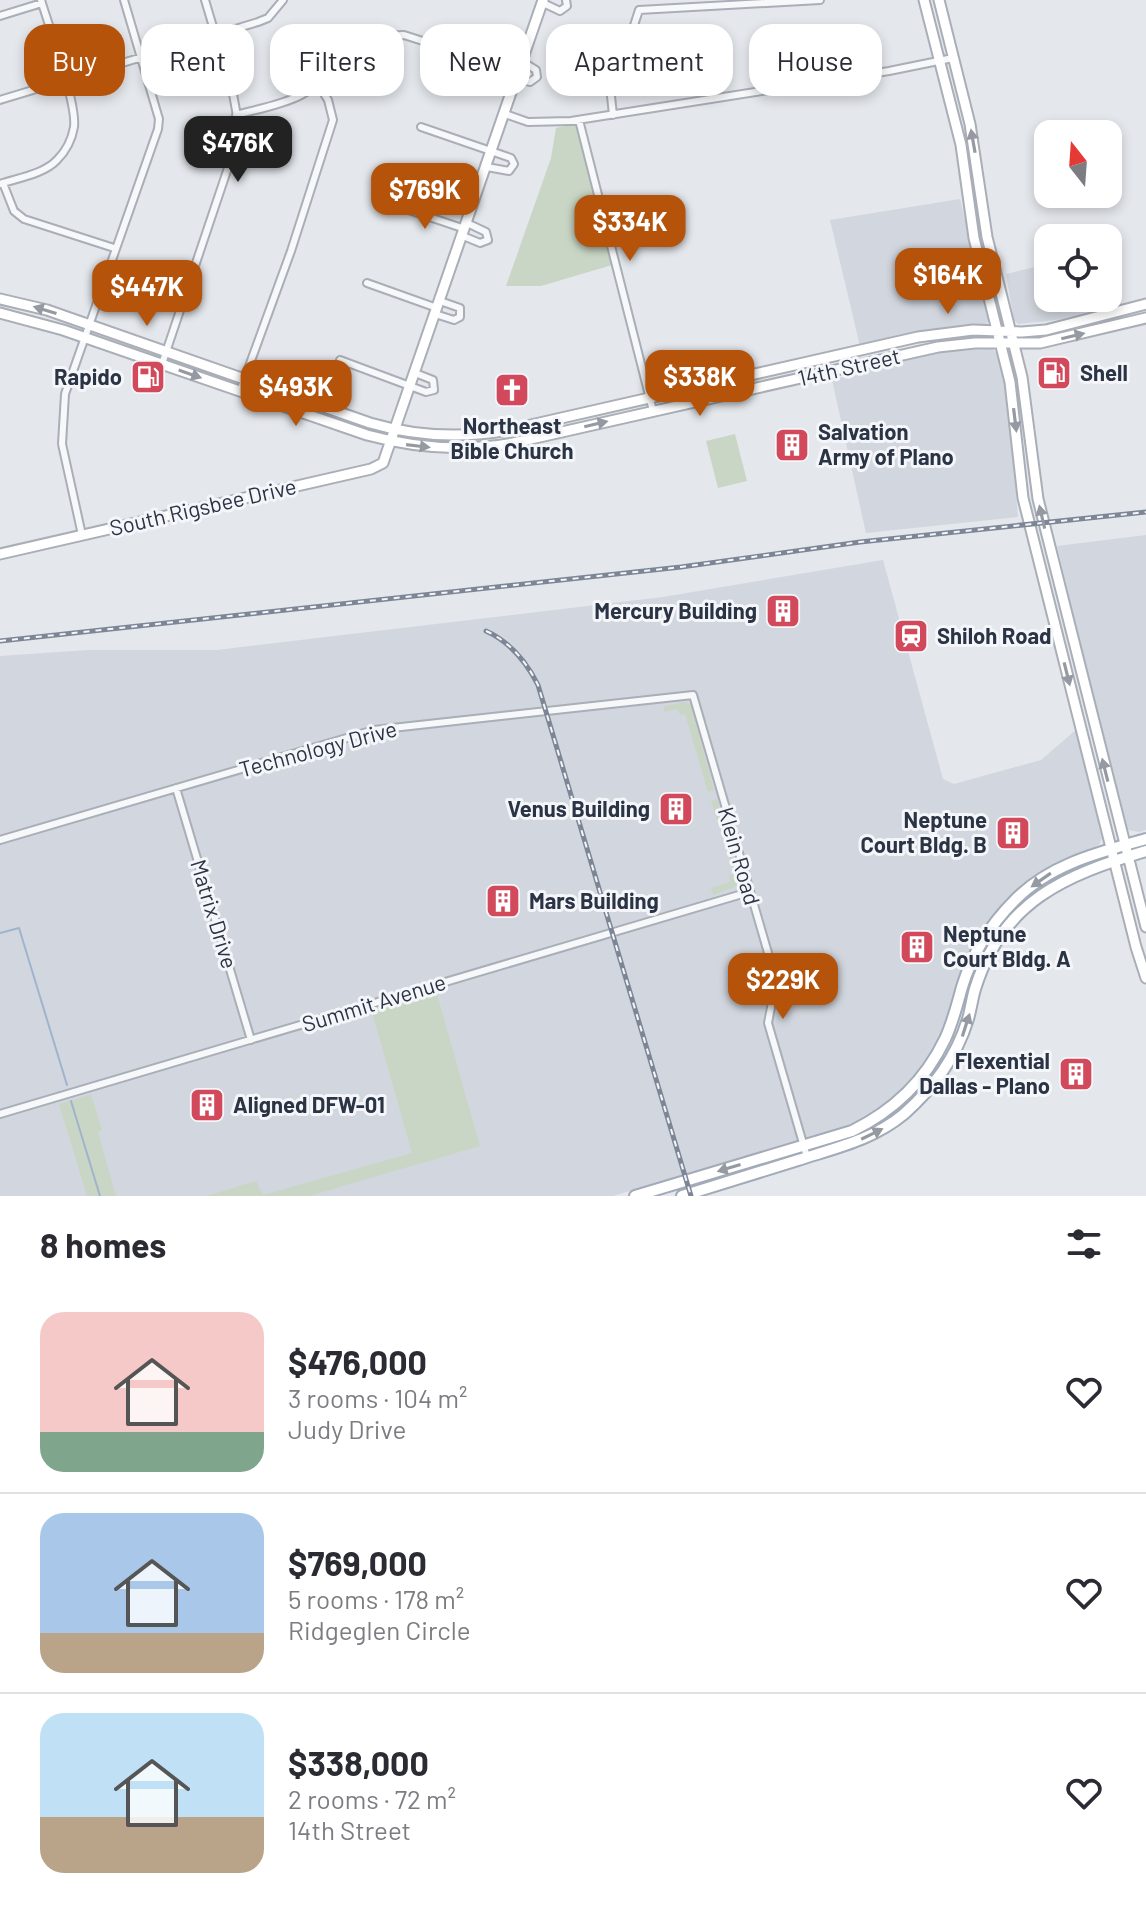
<!DOCTYPE html>
<meta charset="utf-8">
<style>
body{margin:0;font-family:Barlow,sans-serif;background:#f7f7f7;color:#2b2b33;height:100vh;display:flex;flex-direction:column;font-size:30px;white-space:nowrap}
*{box-sizing:border-box;margin:0}
p{font-size:26px;color:#7c7c81}
.icon{flex:none;width:44px;height:44px;fill:none;stroke:currentColor;stroke-width:2;stroke-linecap:round;stroke-linejoin:round}
.map{position:relative;height:1196px;overflow:hidden}
.details{display:flex;flex-direction:column;background:#fff;flex:1}
.details>*{flex:none}
.top-card{position:absolute;left:24px;top:24px;width:1098px;height:72px;display:flex;gap:16px}
.needle{width:52px;rotate:343deg}
.controls{position:absolute;left:1034px;top:120px;display:grid;gap:16px}
.controls a{display:grid;place-items:center;width:88px;height:88px;border-radius:16px;background:#fff;box-shadow:0 4px 12px #0003;font-size:40px}
.price{position:absolute;translate:-50% -68px;padding:0 18px;border-radius:16px;background:#b45309;color:#fff;font-size:26px;line-height:52px;filter:drop-shadow(0 2px 4px #0008)}
.price::after{content:'';position:absolute;left:50%;top:48px;width:24px;height:18px;margin-left:-12px;background:inherit;clip-path:polygon(0 0,100% 0,50% 100%)}
.price.active{background:#222;color:#fff}
ul{padding:0;list-style:none}
li{display:flex;align-items:center;gap:24px;height:200px;padding:0 40px}
li+li{border-top:2px solid #e1e1e2}
li span{display:grid;place-items:center;flex:none;width:224px;height:160px;border-radius:24px;color:#555}
li>.icon{margin-inline-start:auto}
span .icon{width:96px;height:96px;fill:#fffc;stroke-width:1}
li b{font-size:34px}
h2{display:flex;justify-content:space-between;align-items:center;height:96px;padding:0 40px;font-size:34px}
.chip{padding:0 28px;border-radius:24px;background:#fff;box-shadow:0 4px 12px #0003;font-size:28px;line-height:72px}
.chip.active{background:#b45309;color:#fff}
.map>svg:first-child{display:block}
</style>
<div class="map">
<svg width="1146" height="1196" viewBox="0 0 1146 1196">
<rect width="100%" height="100%" fill="#e4e7ec"/>
<path fill="#d2d6de" d="M960 199 989 318 987 324 928 331 860 346 830 220Z
M1048 264V298H1106L1109 309 1055 320 1018 324 1014 320 1006 274Z
M992 349 999 355 1008 397 1018 517 866 533 832 380 913 357 951 351Z
M1146 535V830L1139 832 1128 830 1123 821 1057 546Z
M883 560 943 779 954 784 1041 760 1077 729 1102 838 1099 845 1067 859 1026 884 989 922 976 944 945 1029 934 1050 905 1087 885 1105 861 1120 835 1130 613 1196H0V656L88 650H217L663 597Z"/>
<path fill="#c9d6c5" d="M574 124 578 128 612 265 541 286H506L551 158 556 128Z
M735 434 747 481 718 488 706 441Z
M686 702 691 705 714 790 708 792 685 714 680 715 678 709 664 712V706Z
M717 799 742 884 713 895 711 888 730 882 729 876 734 874 711 801Z
M435 987 480 1146 309 1196H207L256 1181 263 1195 412 1153 370 1005Z
M91 1094 102 1130 98 1132 116 1196H87L59 1104Z"/>
<g fill="none" stroke-linecap="round" stroke-linejoin="round">
<path stroke="#9fb4cc" stroke-width="2" d="M0 933 19 928 67 1085
M71 1101 100 1196"/>
<g stroke="#a9aeb7" stroke-width="10">
<path id="street" d="M543 3 560 11 567 6 566 0
M0 16 42 3
M517 79 530 82 537 77 536 70 523 62
M0 100 258 22 268 18 283 0
M505 114 528 122 571 121 889 71 953 58
M236 115C258 109 282 105 301 95 349 70 341 35 404 35L519 72
M613 115 611 96 639 10 820 0
M579 120 653 411
M421 127 511 158 514 164 509 171 487 167
M3 183 14 211 24 219 114 248
M0 184C18 178 44 174 57 160 66 151 72 139 74 127 77 103 49 27 41 0
M394 205 465 229
M463 236 480 243 488 240 486 232 467 223
M367 283 437 308
M435 314 454 320 460 317V308L440 301
M340 360 426 392 434 390 433 380 415 373
M162 364 235 147 239 127 233 94 205 0
M240 391 291 251 333 120 328 100 318 84
M82 535 62 444 65 394 158 129 159 119 124 0
M176 788 251 1040
M0 840 374 730 693 695 773 970 774 992 768 1023 807 1157
M0 1114 749 892"/>
</g>
<g stroke="#a9aeb7" stroke-width="13">
<path id="secondary" d="M924 0 961 145 974 238 1010 382 1023 498 1136 947 1146 978
M939 0 970 124 987 237 1022 377 1038 499 1146 927
M0 299 47 310 370 423C418 437 464 439 513 429L918 337 973 330 1022 332 1046 330 1146 304
M0 313 63 330 367 435C415 448 463 452 513 443L938 347 975 343H1040L1146 318
M0 554 371 469 383 463 543 0"/>
</g>
<g stroke="#a3abb8" stroke-width="14">
<path id="primary" d="M635 1196 852 1131C893 1111 925 1081 945 1039 953 1022 957 1005 962 987 972 954 991 924 1015 900 1050 864 1100 852 1146 839
M682 1196C720 1184 759 1172 798 1160 835 1148 873 1140 904 1114 934 1087 956 1058 968 1019 971 1009 972 999 975 989 1002 901 1065 875 1146 851"/>
</g>
<use href="#street" stroke="#f7f8fa" stroke-width="6"/>
<use href="#secondary" stroke="#fff" stroke-width="9"/>
<use href="#primary" stroke="#fff" stroke-width="10"/>
<g stroke="#7d8696" stroke-width="5">
<path id="rail" d="M486 631C510 642 526 661 538 685L691 1196
M0 641 681 567 860 542 1146 512"/>
</g>
<use href="#rail" stroke="#f4f6f9" stroke-width="2" stroke-dasharray="6" stroke-linecap="butt"/>
</g>
<defs><path id="oneway-solid" d="M-6-.8H1V-3.2L6.5 0L1 3.2V.8H-6Z" transform="scale(2)"/></defs>
<g fill="#959aa2">
<use href="#oneway-solid" transform="translate(973 141) rotate(-100)"/>
<use href="#oneway-solid" transform="translate(45 310) rotate(-163)"/>
<use href="#oneway-solid" transform="translate(1073 336) rotate(-13)"/>
<use href="#oneway-solid" transform="translate(190 374) rotate(19)"/>
<use href="#oneway-solid" transform="translate(1015 420) rotate(83)"/>
<use href="#oneway-solid" transform="translate(596 424) rotate(-13)"/>
<use href="#oneway-solid" transform="translate(418 446) rotate(7)"/>
<use href="#oneway-solid" transform="translate(1042 517) rotate(-103)"/>
<use href="#oneway-solid" transform="translate(1067 674) rotate(76)"/>
<use href="#oneway-solid" transform="translate(1105 770) rotate(-104)"/>
<use href="#oneway-solid" transform="translate(1041 880) rotate(145)"/>
<use href="#oneway-solid" transform="translate(966 1025) rotate(-72)"/>
<use href="#oneway-solid" transform="translate(872 1134) rotate(-26)"/>
<use href="#oneway-solid" transform="translate(729 1168) rotate(163)"/>
</g>
<defs>
<g id="fuel-square" transform="scale(1.8)"><rect x="-9" y="-9" width="18" height="18" rx="4" fill="#d1495b" stroke="#f4f6f9"/><path d="M-5.5-6h7V0h2V4h1.3V-2.5L3-4.5l.8-.8L6-3V5H2.5V1h-1V6h-7ZM-4.2-4.7v3.2H.2V-4.7Z" fill="#fff"/></g>
<g id="church-square" transform="scale(1.8)"><rect x="-9" y="-9" width="18" height="18" rx="4" fill="#d1495b" stroke="#f4f6f9"/><path d="M-1.2-6h2.4v3.5h3.3v2.4h-3.3V6h-2.4V-.1h-3.3v-2.4h3.3Z" fill="#fff"/></g>
<g id="building-square" transform="scale(1.8)"><rect x="-9" y="-9" width="18" height="18" rx="4" fill="#d1495b" stroke="#f4f6f9"/><path d="M-4-6H4V6H1V3H-1V6H-4ZM-2.5-4.3h1.7v1.8h-1.7ZM.8-4.3h1.7v1.8H.8ZM-2.5-1h1.7V.8h-1.7ZM.8-1h1.7V.8H.8Z" fill="#fff"/></g>
<g id="station-square" transform="scale(1.8)"><rect x="-9" y="-9" width="18" height="18" rx="4" fill="#d1495b" stroke="#f4f6f9"/><path d="M-3-6H3Q5-6 5-4V2Q5 4 3 4L4.5 6H3L1.5 4h-3L-3 6H-4.5L-3 4Q-5 4-5 2V-4Q-5-6-3-6ZM-3.5-4v3h7v-3ZM-3.5 1v1.5H-2V1ZM2 1v1.5H3.5V1Z" fill="#fff"/></g>
</defs>
<g fill-rule="evenodd">
<use href="#fuel-square" x="1054" y="373"/>
<use href="#fuel-square" x="148" y="377"/>
<use href="#church-square" x="512" y="390"/>
<use href="#building-square" x="792" y="445"/>
<use href="#building-square" x="783" y="611"/>
<use href="#station-square" x="911" y="636"/>
<use href="#building-square" x="676" y="809"/>
<use href="#building-square" x="1013" y="833"/>
<use href="#building-square" x="503" y="901"/>
<use href="#building-square" x="917" y="947"/>
<use href="#building-square" x="1076" y="1074"/>
<use href="#building-square" x="207" y="1105"/>
</g>
<g text-anchor="middle" stroke-width="6" stroke-linejoin="round" paint-order="stroke">
<g font-size="22" fill="#2b3445" stroke="#f4f6f9">
<text transform="translate(849 367) rotate(-13)" y="8">14th Street</text>
<text transform="translate(203 507) rotate(-13)" y="8">South Rigsbee Drive</text>
<text transform="translate(318 749) rotate(-15)" y="8">Technology Drive</text>
<text transform="translate(739 856) rotate(74)" y="8">Klein Road</text>
<text transform="translate(214 914) rotate(73)" y="8">Matrix Drive</text>
<text transform="translate(374 1003) rotate(-17)" y="8">Summit Avenue</text>
</g>
<g font-size="22" font-weight="bold" fill="#2b3445" stroke="#f4f6f9" text-anchor="start">
<text x="1080" y="381">Shell</text>
<text x="122" y="385" text-anchor="end">Rapido</text>
<text x="512" y="434" text-anchor="middle">Northeast<tspan x="512" dy="25">Bible Church</tspan></text>
<text x="818" y="440">Salvation<tspan x="818" dy="25">Army of Plano</tspan></text>
<text x="757" y="619" text-anchor="end">Mercury Building</text>
<text x="937" y="644">Shiloh Road</text>
<text x="650" y="817" text-anchor="end">Venus Building</text>
<text x="987" y="828" text-anchor="end">Neptune<tspan x="987" dy="25">Court Bldg. B</tspan></text>
<text x="529" y="909">Mars Building</text>
<text x="943" y="942">Neptune<tspan x="943" dy="25">Court Bldg. A</tspan></text>
<text x="1050" y="1069" text-anchor="end">Flexential<tspan x="1050" dy="25">Dallas - Plano</tspan></text>
<text x="233" y="1113">Aligned DFW-01</text>
</g>
</g>
</svg>
<div class="controls">
<a><svg class="needle" viewBox="-14 -14 28 28"><path d="M0-13l5 13h-10z" fill="#e53935"/><path d="M0 13l5-13h-10z" fill="#7c7c81"/></svg></a>
<a><svg class="icon" aria-label="locate" viewBox="0 0 24 24"><circle cx="12" cy="12" r="6"/><path d="M12 2v4M12 18v4M2 12h4M18 12h4"/></svg></a>
</div>
<b class="price active" style="left:238px;top:184px">$476K</b>
<b class="price" style="left:425px;top:231px">$769K</b>
<b class="price" style="left:630px;top:263px">$334K</b>
<b class="price" style="left:948px;top:316px">$164K</b>
<b class="price" style="left:147px;top:328px">$447K</b>
<b class="price" style="left:700px;top:418px">$338K</b>
<b class="price" style="left:296px;top:428px">$493K</b>
<b class="price" style="left:783px;top:1021px">$229K</b>
<div class="top-card">
<a class="chip active">Buy</a>
<a class="chip">Rent</a>
<a class="chip">Filters</a>
<a class="chip">New</a>
<a class="chip">Apartment</a>
<a class="chip">House</a>
</div>
</div>
<section class="details">
<h2>8 homes<svg class="icon" aria-label="filters" viewBox="0 0 24 24"><path d="M4 7h16M4 17h16"/><circle cx="9" cy="7" r="2"/><circle cx="15" cy="17" r="2"/></svg></h2>
<ul>
<li><span style="background:linear-gradient(#f6c9c9 75%,#7fa58c 0)"><svg class="icon" aria-label="home" viewBox="0 0 24 24"><path d="M3 11l9-7 9 7M6 9v11h12V9"/></svg></span><div><b>$476,000</b><p>3 rooms · 104 m²</p><p>Judy Drive</p></div><svg class="icon" aria-label="heart" viewBox="0 0 24 24"><path d="M12 20l-8-8c-3-5 5-10 8-4 3-6 11-1 8 4z"/></svg></li>
<li><span style="background:linear-gradient(#a9c7e8 75%,#b9a48a 0)"><svg class="icon" aria-label="home" viewBox="0 0 24 24"><path d="M3 11l9-7 9 7M6 9v11h12V9"/></svg></span><div><b>$769,000</b><p>5 rooms · 178 m²</p><p>Ridgeglen Circle</p></div><svg class="icon" aria-label="heart" viewBox="0 0 24 24"><path d="M12 20l-8-8c-3-5 5-10 8-4 3-6 11-1 8 4z"/></svg></li>
<li><span style="background:linear-gradient(#bfe0f5 65%,#b9a48a 0)"><svg class="icon" aria-label="home" viewBox="0 0 24 24"><path d="M3 11l9-7 9 7M6 9v11h12V9"/></svg></span><div><b>$338,000</b><p>2 rooms · 72 m²</p><p>14th Street</p></div><svg class="icon" aria-label="heart" viewBox="0 0 24 24"><path d="M12 20l-8-8c-3-5 5-10 8-4 3-6 11-1 8 4z"/></svg></li>
</ul>
</section>
